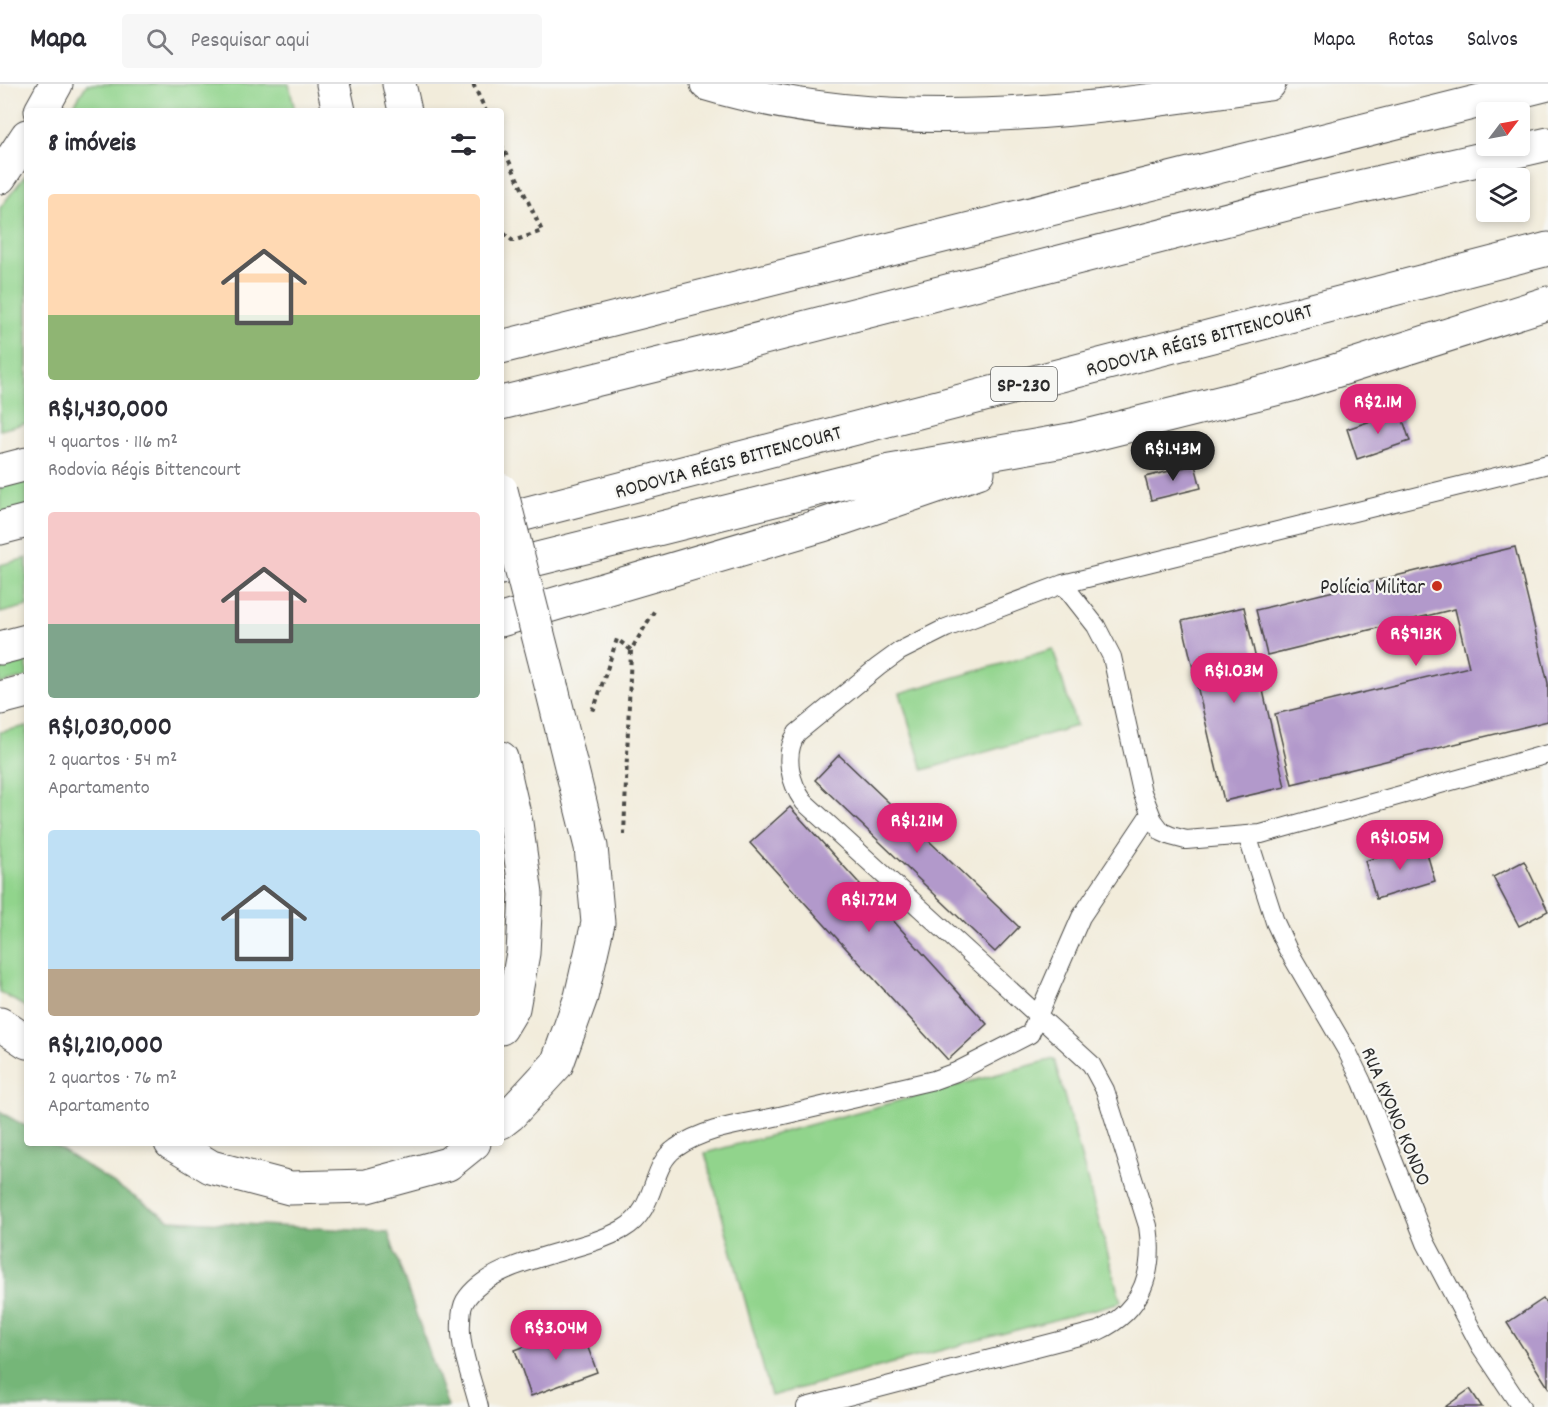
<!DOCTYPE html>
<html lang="pt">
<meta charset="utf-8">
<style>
body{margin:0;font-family:Dekko,sans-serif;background:#f7f7f7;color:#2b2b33;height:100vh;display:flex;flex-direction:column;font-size:22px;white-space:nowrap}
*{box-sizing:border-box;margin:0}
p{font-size:20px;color:#7c7c81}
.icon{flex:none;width:33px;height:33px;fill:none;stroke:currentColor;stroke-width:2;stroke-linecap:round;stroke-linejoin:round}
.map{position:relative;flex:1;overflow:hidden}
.sheet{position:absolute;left:24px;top:24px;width:480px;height:1038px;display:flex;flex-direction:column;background:#fff;border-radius:6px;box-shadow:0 3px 9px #0003}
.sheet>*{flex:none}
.needle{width:39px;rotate:58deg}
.fabs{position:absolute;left:1476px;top:18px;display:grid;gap:12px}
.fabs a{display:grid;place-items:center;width:54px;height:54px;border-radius:6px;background:#fff;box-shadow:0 3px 9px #0003;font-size:30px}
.price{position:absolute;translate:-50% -51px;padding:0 14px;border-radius:21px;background:#db2777;color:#fff;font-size:20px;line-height:39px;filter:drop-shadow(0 2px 3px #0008)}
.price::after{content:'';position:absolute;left:50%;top:36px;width:18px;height:14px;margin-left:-9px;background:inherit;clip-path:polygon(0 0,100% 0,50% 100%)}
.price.current{background:#222;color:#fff}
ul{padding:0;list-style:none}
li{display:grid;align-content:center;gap:12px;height:318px;padding:0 24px}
li span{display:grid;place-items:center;height:186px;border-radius:6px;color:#555}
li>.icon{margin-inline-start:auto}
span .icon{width:108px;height:108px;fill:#fffc;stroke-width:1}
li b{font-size:26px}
h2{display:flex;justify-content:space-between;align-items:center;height:72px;padding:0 24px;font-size:26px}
header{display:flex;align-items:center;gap:36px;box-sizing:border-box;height:84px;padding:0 30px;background:#fff;border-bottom:2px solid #e1e1e2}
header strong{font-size:28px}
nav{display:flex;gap:33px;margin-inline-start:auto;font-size:21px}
.search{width:420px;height:54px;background:#f7f7f7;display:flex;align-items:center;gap:15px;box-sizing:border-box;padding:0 21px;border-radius:6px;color:#7c7c81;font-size:22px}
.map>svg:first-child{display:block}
</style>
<header>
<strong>Mapa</strong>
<div class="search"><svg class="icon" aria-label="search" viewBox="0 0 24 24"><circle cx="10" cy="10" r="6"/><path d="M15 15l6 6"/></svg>Pesquisar aqui</div>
<nav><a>Mapa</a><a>Rotas</a><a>Salvos</a></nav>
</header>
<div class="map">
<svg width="1548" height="1323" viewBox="0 0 1548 1323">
<rect width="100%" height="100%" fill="#f6f6f2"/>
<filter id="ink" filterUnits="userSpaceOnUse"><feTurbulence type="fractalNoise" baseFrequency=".0167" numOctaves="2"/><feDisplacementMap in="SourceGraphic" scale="12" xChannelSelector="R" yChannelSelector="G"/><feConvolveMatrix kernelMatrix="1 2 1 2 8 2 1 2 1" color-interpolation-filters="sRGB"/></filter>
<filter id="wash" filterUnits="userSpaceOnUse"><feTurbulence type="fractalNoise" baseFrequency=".008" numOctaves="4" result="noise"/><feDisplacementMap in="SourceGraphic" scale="24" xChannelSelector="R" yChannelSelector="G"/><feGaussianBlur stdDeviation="1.35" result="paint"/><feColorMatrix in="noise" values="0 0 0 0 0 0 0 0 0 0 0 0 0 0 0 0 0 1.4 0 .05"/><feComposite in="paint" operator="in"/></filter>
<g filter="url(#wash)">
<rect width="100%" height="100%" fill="#f2ecdb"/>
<path fill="#91d48c" stroke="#5e805c" stroke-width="1.5" d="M87 0H289L295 27H70Z
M27 89V339L0 346V124Z
M27 394V426L0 433V401Z
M27 474V522L0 529V481Z
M1053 565 1076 642 923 686 900 609Z
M27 570V593L0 600V577Z
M27 642V924L0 908V648Z
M1054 975 1121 1218 771 1312 705 1069Z"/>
<path fill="#74b678" stroke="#507052" stroke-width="1.5" d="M0 1028 27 1043V1059H51L170 1136 388 1148 448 1323H0Z"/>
<g id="blocks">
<path fill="#b299cb" d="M1400 327 1410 357 1357 375 1347 345Z
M1195 381 1201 404 1151 416 1145 393Z
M1515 463 1548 599V637L1292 700 1275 630 1469 583 1455 525 1267 571 1256 526Z
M1244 523 1285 703 1224 717 1182 537Z
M839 671 1019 843 995 868 815 696Z
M790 723 987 940 948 976 750 759Z
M1424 759 1435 797 1376 815 1365 777Z
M1524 777 1548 827 1519 842 1493 793Z
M1543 1215 1548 1222V1303L1507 1239Z
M580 1242 597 1288 531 1312 515 1266Z
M1470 1305 1482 1323H1445Z"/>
</g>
</g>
<g filter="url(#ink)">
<use href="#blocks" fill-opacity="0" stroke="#494845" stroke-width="1.5"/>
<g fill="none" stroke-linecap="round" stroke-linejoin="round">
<g stroke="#494845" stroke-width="20">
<path id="service" d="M1063 500 1096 542 1112 573 1142 708 1153 736 1162 748 1171 752 1186 756 1247 751 1261 750 1548 670
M1247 751 1275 838 1287 864 1347 967 1362 998 1426 1159 1481 1263 1521 1323
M479 1323C473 1298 459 1264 461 1239 461 1233 462 1222 465 1217 491 1174 580 1170 623 1145 658 1125 649 1082 676 1064 704 1044 742 1040 775 1033 828 1021 881 1008 934 996L956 988 1030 950 1081 833 1150 730
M806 1323 1098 1247C1142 1227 1155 1188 1148 1142L1105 1006 1091 980 804 718C790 699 783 670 797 649L878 583 900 567 946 544 1063 500 1548 380"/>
</g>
<g stroke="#494845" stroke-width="35">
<path id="primary" d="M333 0 339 27
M399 0 405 27
M707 0C890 55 1083 27 1269 0
M41 27 56 0
M0 93 27 52
M501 263 1548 0
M0 387 27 380
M501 484 890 387 1075 355 1291 301 1548 219
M501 536 823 441 978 388
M0 614 27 607
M501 674 516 739 526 810 523 869 513 924 501 944
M0 940 27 958
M501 1038 510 1031 557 980 581 913 598 839 591 763 552 605
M171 1059 211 1083 290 1104 367 1102 448 1080 474 1059"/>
</g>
<g stroke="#494845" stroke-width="35">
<path id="motorway" d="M501 319 721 265 1306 115 1548 60
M501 436 1548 165
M0 444 27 437
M0 564 27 557"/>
</g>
<path stroke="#494845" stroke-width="4" stroke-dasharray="4.5 4.5" stroke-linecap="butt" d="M473 0 486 27
M501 60 542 147 513 157 501 147
M591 624 594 625 617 555 631 566 656 524
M624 751 631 566"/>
<use href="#service" stroke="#fff" stroke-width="18"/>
<use href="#primary" stroke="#fff" stroke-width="33"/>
<use href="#motorway" stroke="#fff" stroke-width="33"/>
<g stroke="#494845" stroke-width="35" stroke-linecap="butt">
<path id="primary-bridge" d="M501 406 552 605"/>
</g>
<use href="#primary-bridge" stroke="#fff" stroke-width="33"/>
</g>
</g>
<circle fill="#c8321e" stroke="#f6f6f2" stroke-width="2" cx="1437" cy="502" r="6"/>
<g text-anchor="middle" stroke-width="4.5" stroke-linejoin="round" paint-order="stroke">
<rect fill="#f6f6f2" stroke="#686867" stroke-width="1.5" x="991" y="283" width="66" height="34" rx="4.5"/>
<g font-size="20" font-weight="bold" fill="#2b2b2b">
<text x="1024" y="307">SP-230</text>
</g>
<g font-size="21" fill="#2b2b2b" stroke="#f6f6f2">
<text transform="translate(1199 255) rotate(-15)" y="7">RODOVIA RÉGIS BITTENCOURT</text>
<text transform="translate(728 377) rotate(-15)" y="7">RODOVIA RÉGIS BITTENCOURT</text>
<text transform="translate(1397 1032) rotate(67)" y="7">RUA KYONO KONDO</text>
</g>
<g font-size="21" fill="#2b2b2b" stroke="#f6f6f2" text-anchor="end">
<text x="1425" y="509">Polícia Militar</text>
</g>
</g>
</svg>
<div class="fabs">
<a><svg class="needle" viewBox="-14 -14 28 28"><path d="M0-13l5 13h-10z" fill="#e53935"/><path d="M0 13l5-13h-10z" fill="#7c7c81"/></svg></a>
<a><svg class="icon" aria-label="layers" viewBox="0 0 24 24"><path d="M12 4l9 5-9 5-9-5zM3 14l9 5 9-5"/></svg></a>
</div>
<b class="price" style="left:1378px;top:351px">R$2.1M</b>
<b class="price current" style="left:1173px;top:398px">R$1.43M</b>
<b class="price" style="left:1416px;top:583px">R$913K</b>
<b class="price" style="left:1234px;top:620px">R$1.03M</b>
<b class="price" style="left:917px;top:770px">R$1.21M</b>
<b class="price" style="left:1400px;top:787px">R$1.05M</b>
<b class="price" style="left:869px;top:849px">R$1.72M</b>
<b class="price" style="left:556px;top:1277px">R$3.04M</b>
<section class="sheet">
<h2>8 imóveis<svg class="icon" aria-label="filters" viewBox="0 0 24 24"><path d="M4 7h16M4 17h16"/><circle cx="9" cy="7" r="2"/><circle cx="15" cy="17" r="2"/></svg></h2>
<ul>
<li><span style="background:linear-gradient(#ffd9b3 65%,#8fb573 0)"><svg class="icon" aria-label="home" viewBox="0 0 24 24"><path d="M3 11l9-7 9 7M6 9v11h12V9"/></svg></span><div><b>R$1,430,000</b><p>4 quartos · 116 m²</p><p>Rodovia Régis Bittencourt</p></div></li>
<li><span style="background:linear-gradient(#f6c9c9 60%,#7fa58c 0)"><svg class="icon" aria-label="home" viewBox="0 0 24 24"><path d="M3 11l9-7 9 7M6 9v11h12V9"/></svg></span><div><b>R$1,030,000</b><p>2 quartos · 54 m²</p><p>Apartamento</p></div></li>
<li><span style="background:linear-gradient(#bfe0f5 75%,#b9a48a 0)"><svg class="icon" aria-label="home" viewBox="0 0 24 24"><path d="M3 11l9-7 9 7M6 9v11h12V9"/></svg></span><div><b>R$1,210,000</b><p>2 quartos · 76 m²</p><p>Apartamento</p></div></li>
</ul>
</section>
</div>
